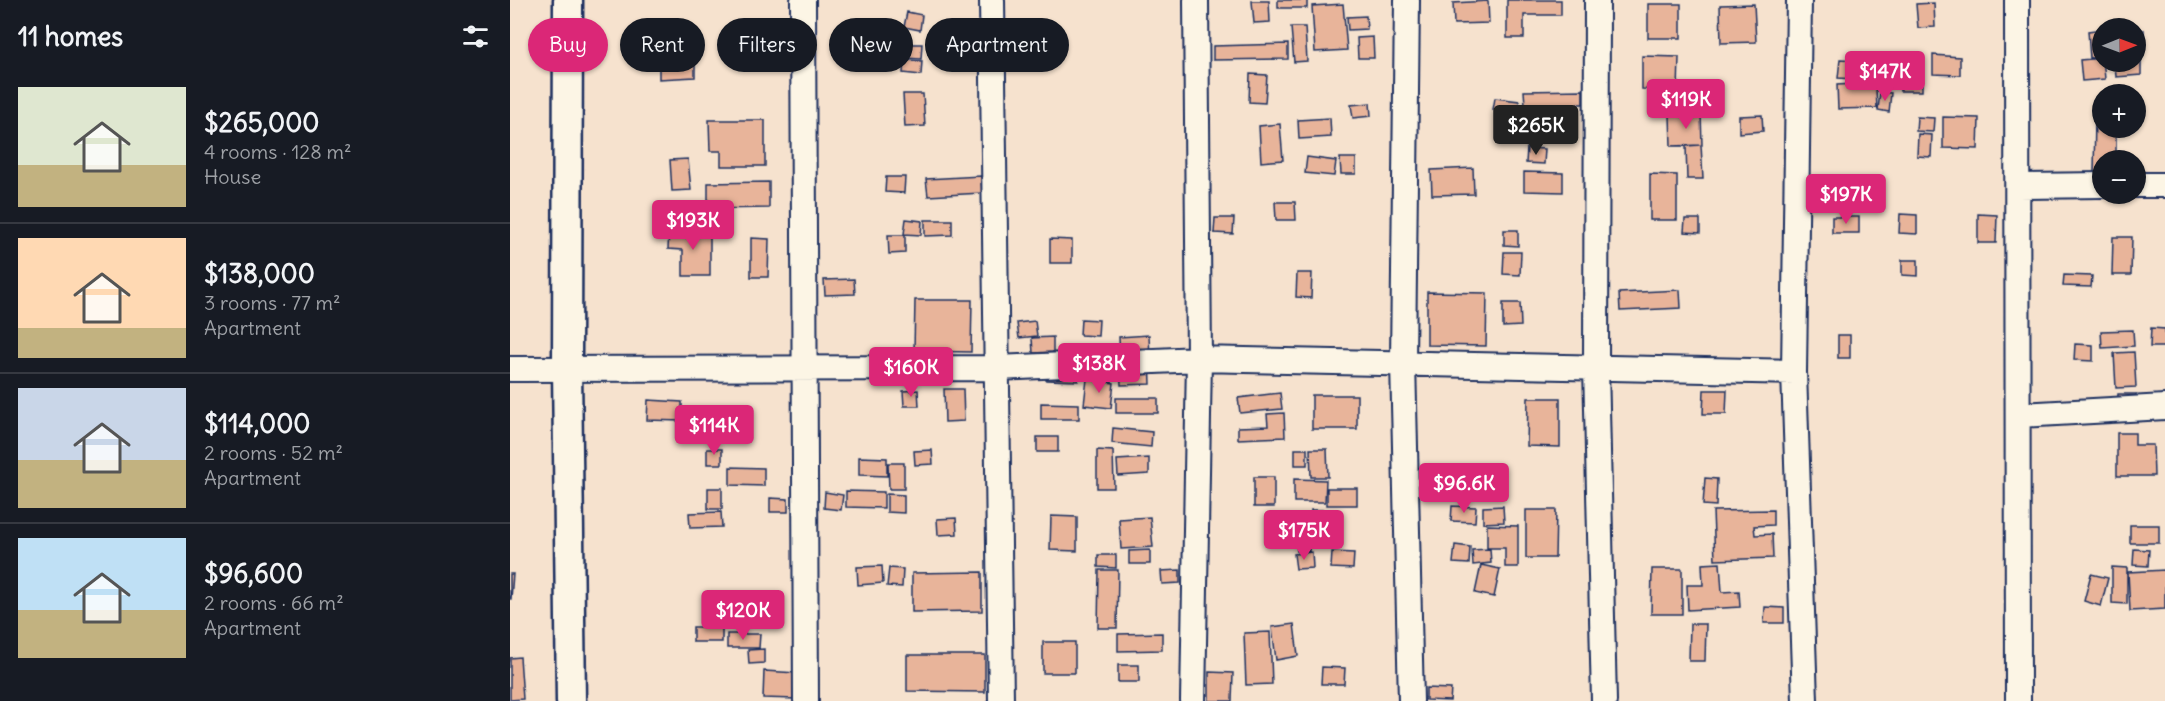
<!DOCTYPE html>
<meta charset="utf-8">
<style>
body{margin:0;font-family:Delius,sans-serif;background:#20242c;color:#f1f3f6;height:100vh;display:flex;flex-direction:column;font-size:22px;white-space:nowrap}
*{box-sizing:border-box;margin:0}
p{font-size:20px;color:#9ea1a6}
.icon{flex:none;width:33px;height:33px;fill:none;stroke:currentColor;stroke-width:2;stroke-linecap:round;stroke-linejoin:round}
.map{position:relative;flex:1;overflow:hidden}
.side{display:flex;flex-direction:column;background:#171b24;width:510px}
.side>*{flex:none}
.top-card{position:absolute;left:18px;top:18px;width:570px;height:54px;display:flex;gap:12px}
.needle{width:39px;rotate:89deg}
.fabs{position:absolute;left:1582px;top:18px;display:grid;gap:12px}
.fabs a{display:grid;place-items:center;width:54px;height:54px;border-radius:50%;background:#171b24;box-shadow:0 2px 4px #0004;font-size:30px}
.price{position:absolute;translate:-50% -51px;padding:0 14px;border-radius:6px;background:#db2777;color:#fff;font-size:20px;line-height:39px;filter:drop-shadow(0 2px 3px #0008)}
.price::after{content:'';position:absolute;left:50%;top:36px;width:18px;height:14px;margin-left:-9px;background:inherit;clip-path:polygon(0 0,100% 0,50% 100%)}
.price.current{background:#222;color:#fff}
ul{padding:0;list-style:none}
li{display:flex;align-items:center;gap:18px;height:150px;padding:0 18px}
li+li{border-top:2px solid #363941}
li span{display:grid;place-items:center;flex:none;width:168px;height:120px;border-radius:0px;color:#555}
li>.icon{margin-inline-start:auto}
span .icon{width:72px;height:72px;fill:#fffc;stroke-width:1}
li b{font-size:26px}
h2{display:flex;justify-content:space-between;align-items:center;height:72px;padding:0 18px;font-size:26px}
.chip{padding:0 21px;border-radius:27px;background:#171b24;box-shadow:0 2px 4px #0004;font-size:21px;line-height:54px}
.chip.current{background:#db2777;color:#fff}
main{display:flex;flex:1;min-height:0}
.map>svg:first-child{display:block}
</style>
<main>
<section class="side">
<h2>11 homes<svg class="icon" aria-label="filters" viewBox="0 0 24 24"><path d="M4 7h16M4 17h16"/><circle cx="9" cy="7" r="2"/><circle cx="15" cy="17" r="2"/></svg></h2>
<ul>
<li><span style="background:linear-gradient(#dfe7d0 65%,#c2b280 0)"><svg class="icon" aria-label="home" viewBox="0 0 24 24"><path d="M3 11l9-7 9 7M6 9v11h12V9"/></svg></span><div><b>$265,000</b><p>4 rooms · 128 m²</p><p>House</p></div></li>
<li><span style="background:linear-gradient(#ffd9b3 75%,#c2b280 0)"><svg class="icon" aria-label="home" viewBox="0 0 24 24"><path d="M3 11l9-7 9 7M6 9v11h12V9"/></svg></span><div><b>$138,000</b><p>3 rooms · 77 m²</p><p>Apartment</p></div></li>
<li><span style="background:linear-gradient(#c9d6e8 60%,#c2b280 0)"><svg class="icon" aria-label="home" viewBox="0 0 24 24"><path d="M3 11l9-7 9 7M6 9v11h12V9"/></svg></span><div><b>$114,000</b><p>2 rooms · 52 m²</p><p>Apartment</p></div></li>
<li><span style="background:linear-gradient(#bfe0f5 60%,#c2b280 0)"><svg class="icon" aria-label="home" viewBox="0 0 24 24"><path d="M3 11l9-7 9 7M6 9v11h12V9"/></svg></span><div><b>$96,600</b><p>2 rooms · 66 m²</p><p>Apartment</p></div></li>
</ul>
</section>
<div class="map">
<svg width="1655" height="701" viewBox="0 0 1655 701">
<rect width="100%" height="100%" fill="#f6e2ce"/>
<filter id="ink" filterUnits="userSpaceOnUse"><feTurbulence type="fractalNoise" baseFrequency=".0167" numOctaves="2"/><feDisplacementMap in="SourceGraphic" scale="12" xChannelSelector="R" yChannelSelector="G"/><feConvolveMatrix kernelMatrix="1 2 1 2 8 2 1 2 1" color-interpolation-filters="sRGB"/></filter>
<g filter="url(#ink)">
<path fill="#e8b49a" stroke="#1b2f5e" stroke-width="1.5" d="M768 0H797V8H768Z
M997 0H1051V15H1014V38H997Z
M742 1H759L760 22 744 23Z
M978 1 979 23 944 24 943 3Z
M1424 3 1425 27 1408 28 1406 4Z
M833 4 837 50 805 52 802 6Z
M1138 4H1171V38H1138Z
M1244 4 1246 42 1211 43 1210 5Z
M397 12 412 15 410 30 394 27Z
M856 16 857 29 838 30 837 17Z
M781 27H795L797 61 784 62Z
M1593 29V57L1580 58 1578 31Z
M1626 30H1634V43L1626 44Z
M863 37 864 58H848L847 38Z
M395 44H412L411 59 394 58Z
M778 44V59L703 60V46Z
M1423 55 1450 57V75L1423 74Z
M1132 56 1169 57 1168 90 1132 89Z
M1593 58 1595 79 1572 81 1570 60Z
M1330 59 1360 61 1358 80 1328 78Z
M1407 59 1408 70 1386 72 1387 88 1366 89 1367 108 1328 109 1327 85 1363 83 1361 61Z
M1626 59H1631V75L1606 77 1605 62H1626Z
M394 60 412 61 411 75 393 73Z
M185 64V77L149 79V66Z
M1389 73H1412V91H1390Z
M740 74 757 75 755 103 739 102Z
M1073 90V104H1015L1014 91Z
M1370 92 1381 93 1379 112 1368 110Z
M393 94H413L415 126 395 127Z
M985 98 1009 101 1007 113 983 110Z
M860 103 861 116 843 118 841 105Z
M1191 113 1192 145 1161 146 1160 115Z
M1022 114H1057V130H1022Z
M1252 115 1253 131 1229 133V116Z
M1407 117 1424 118 1423 132 1406 131Z
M1433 117 1469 118 1468 149 1433 148Z
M1585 117H1593V128H1606V160H1593V174H1584Z
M820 118 821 137 789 139 788 120Z
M199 120H255V166H211V151H200Z
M770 124 773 160 751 162 749 126Z
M1408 134 1422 135 1421 157 1407 156Z
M1191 145 1193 179H1177L1176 146Z
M1017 148 1035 149 1034 164 1016 163Z
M797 157 826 161 824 176 795 173Z
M830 158H846V174H831Z
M178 159 181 190 162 191 160 160Z
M963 168 964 194 922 195 921 170Z
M1014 172 1053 173V192L1014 191Z
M1140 174 1167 175V220H1140Z
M471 176 472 193 418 196 416 179Z
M376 177H395L394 193 375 192Z
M259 182V208L198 209V183Z
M765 202H785L786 220H766Z
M1390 214 1407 215V234L1389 233Z
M1468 214 1487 215 1486 243H1468Z
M1322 217H1349V233H1322Z
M705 218H724L723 234 704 233Z
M396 219 412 221 411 235 394 234Z
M1175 219H1190V233L1174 232Z
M415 220H442V235L415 236Z
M994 230H1008V246L994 245Z
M159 231 200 232V276H173V250L158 249Z
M378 235H395V253L379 254Z
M1603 237H1622L1621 275H1602Z
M241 238 259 239 258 277H241Z
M540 239 562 240V263H540Z
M994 252H1011L1010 275 993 274Z
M1392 260H1408V276L1392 275Z
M787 273H802L801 298 786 297Z
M1554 275 1582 276 1581 287 1553 286Z
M344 279 345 294 315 295 314 280Z
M1170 290 1171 308 1110 311 1109 293Z
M917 292 977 293 976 346 917 345Z
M405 300H462L461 352 404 351Z
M993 303H1010L1011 326 993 327Z
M571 319 589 320 588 336 570 335Z
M525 321 527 336 509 338 507 323Z
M1641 328 1655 329V347H1640Z
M1623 330 1624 346 1592 348 1591 331Z
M639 335 641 384 611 385 609 337Z
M1328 335H1340V358H1328Z
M543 337V352L523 353 522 338Z
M1565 344 1583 345V361L1564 360Z
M1624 352 1626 387 1606 388 1604 353Z
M537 365 568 366V381L536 380Z
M577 379 604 383 601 408 574 405Z
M434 389H453L454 421 435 422Z
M408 390 409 406H394L393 391Z
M1194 390H1217L1216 414H1193Z
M770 393 772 409 730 413 728 398Z
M1608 394H1626V415H1607Z
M802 395H847V429H802Z
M606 398H648V413H606Z
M1018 398H1050V447L1017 446Z
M138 400 172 402V421L137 420Z
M531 403 569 404V419H531Z
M774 413 775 437 728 439V427L758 426 757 414Z
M603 428 642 432 641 447 602 443Z
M1607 433H1625V445H1643L1644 476H1607Z
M527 437H548V452H527Z
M197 449H212V464H197Z
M785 449H797V465H785Z
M800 449H817L818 477H801Z
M422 450 423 464 405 465 404 451Z
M587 450 603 451 604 488H587Z
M349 457 377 458V476L349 475Z
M639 458V474L608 476 607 460Z
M378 463H394V489H379Z
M220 467 254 468V486L220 485Z
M744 477H764V507H744Z
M1195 478 1207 479 1206 506 1193 505Z
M784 479 816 480 815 502H784Z
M198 488H212V509H198Z
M817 488H847V505H817Z
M336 491 374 492V508L336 507Z
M315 492 333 495 331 510 314 508Z
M377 494 394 495V513L377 512Z
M260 498 278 499V512H260Z
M942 506 966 507 965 522 941 521Z
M993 506 994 522 973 523V507Z
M801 510H815V527H801Z
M1016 510H1046L1045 558H1016Z
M1263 510V525L1244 526 1245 535 1262 534 1263 558 1205 560 1203 511Z
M211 512 212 527 180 528 179 513Z
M541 516 567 517V551L540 550Z
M640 517 643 547 611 549 609 519Z
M446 518 447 534 428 535 427 519Z
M977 525 1008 526V567H995V548H977Z
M1620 525H1649V543H1620Z
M786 528H799V551H787Z
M945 545 960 547 959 564 943 563Z
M980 549 981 563 963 565 962 550Z
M1624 549 1639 550 1638 566 1623 565Z
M640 550V564H619V551Z
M802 552 803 568 786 569 784 554Z
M822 552 844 553 843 569 821 568Z
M588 555H606V568L588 567Z
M1210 563 1212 592 1229 591 1230 607 1178 610 1177 585H1193L1192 564Z
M971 565 990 569 984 597 965 593Z
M372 566 373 583 348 585 347 567Z
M1602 567 1617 568V604L1602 603Z
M379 568 393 569 392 587 377 586Z
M1142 569H1172V614H1141Z
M589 570H608L607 628H588Z
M670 570V583L652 584 651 571Z
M1655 570V609L1620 611 1618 572Z
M472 572V611L402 612V573Z
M0 574H3L1 599H0Z
M1581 574 1598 578 1591 606 1574 601Z
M1255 607 1274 608V623H1254Z
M784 624 788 656 766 660 762 627Z
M1180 624H1196L1195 661H1179Z
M183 627H212V642H183Z
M760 632 762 684 736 685 734 633Z
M652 633V650L608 651V634Z
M217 634H250L249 648H217Z
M533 642H565V673H533Z
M254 649V663L239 664 238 650Z
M397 655H475V692L397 691Z
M10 657 13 699 0 700V658Z
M608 665H629V682H608Z
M812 667 835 668 834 684H811Z
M254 671 287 673 286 699 253 698Z
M699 672 723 673 722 701H699Z
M916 688 941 689 940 701 916 700Z"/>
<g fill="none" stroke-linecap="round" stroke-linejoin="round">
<g stroke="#1b2f5e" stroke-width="28">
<path id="minor" d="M293 0 296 701
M482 0 491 701
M897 0 893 362 901 701
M1087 0 1086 367 1094 701
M1289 0 1284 372 1295 701
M1507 0 1508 701
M1626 185H1655
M1508 186 1593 185
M0 369 487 368 689 359 1284 372
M1509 415 1655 407
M683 701 689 359 686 0"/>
</g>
<g stroke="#1b2f5e" stroke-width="33">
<path id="tertiary" d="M58 0 57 368 61 701"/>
</g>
<use href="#minor" stroke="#fcf5e5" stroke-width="24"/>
<use href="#tertiary" stroke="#fcf5e5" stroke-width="28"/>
</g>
</g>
</svg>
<div class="fabs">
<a><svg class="needle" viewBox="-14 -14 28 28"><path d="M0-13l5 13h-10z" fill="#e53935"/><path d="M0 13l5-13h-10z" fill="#9ea1a6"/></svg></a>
<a>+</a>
<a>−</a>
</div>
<b class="price" style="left:1375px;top:102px">$147K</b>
<b class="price" style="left:1176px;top:130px">$119K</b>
<b class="price current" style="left:1026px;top:156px">$265K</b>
<b class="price" style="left:1336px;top:225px">$197K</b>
<b class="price" style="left:183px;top:251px">$193K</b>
<b class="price" style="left:589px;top:394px">$138K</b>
<b class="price" style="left:401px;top:398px">$160K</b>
<b class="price" style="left:204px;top:456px">$114K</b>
<b class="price" style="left:954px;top:514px">$96.6K</b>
<b class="price" style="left:794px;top:561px">$175K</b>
<b class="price" style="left:233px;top:641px">$120K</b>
<div class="top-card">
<a class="chip current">Buy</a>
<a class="chip">Rent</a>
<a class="chip">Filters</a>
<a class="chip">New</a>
<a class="chip">Apartment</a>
</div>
</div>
</main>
